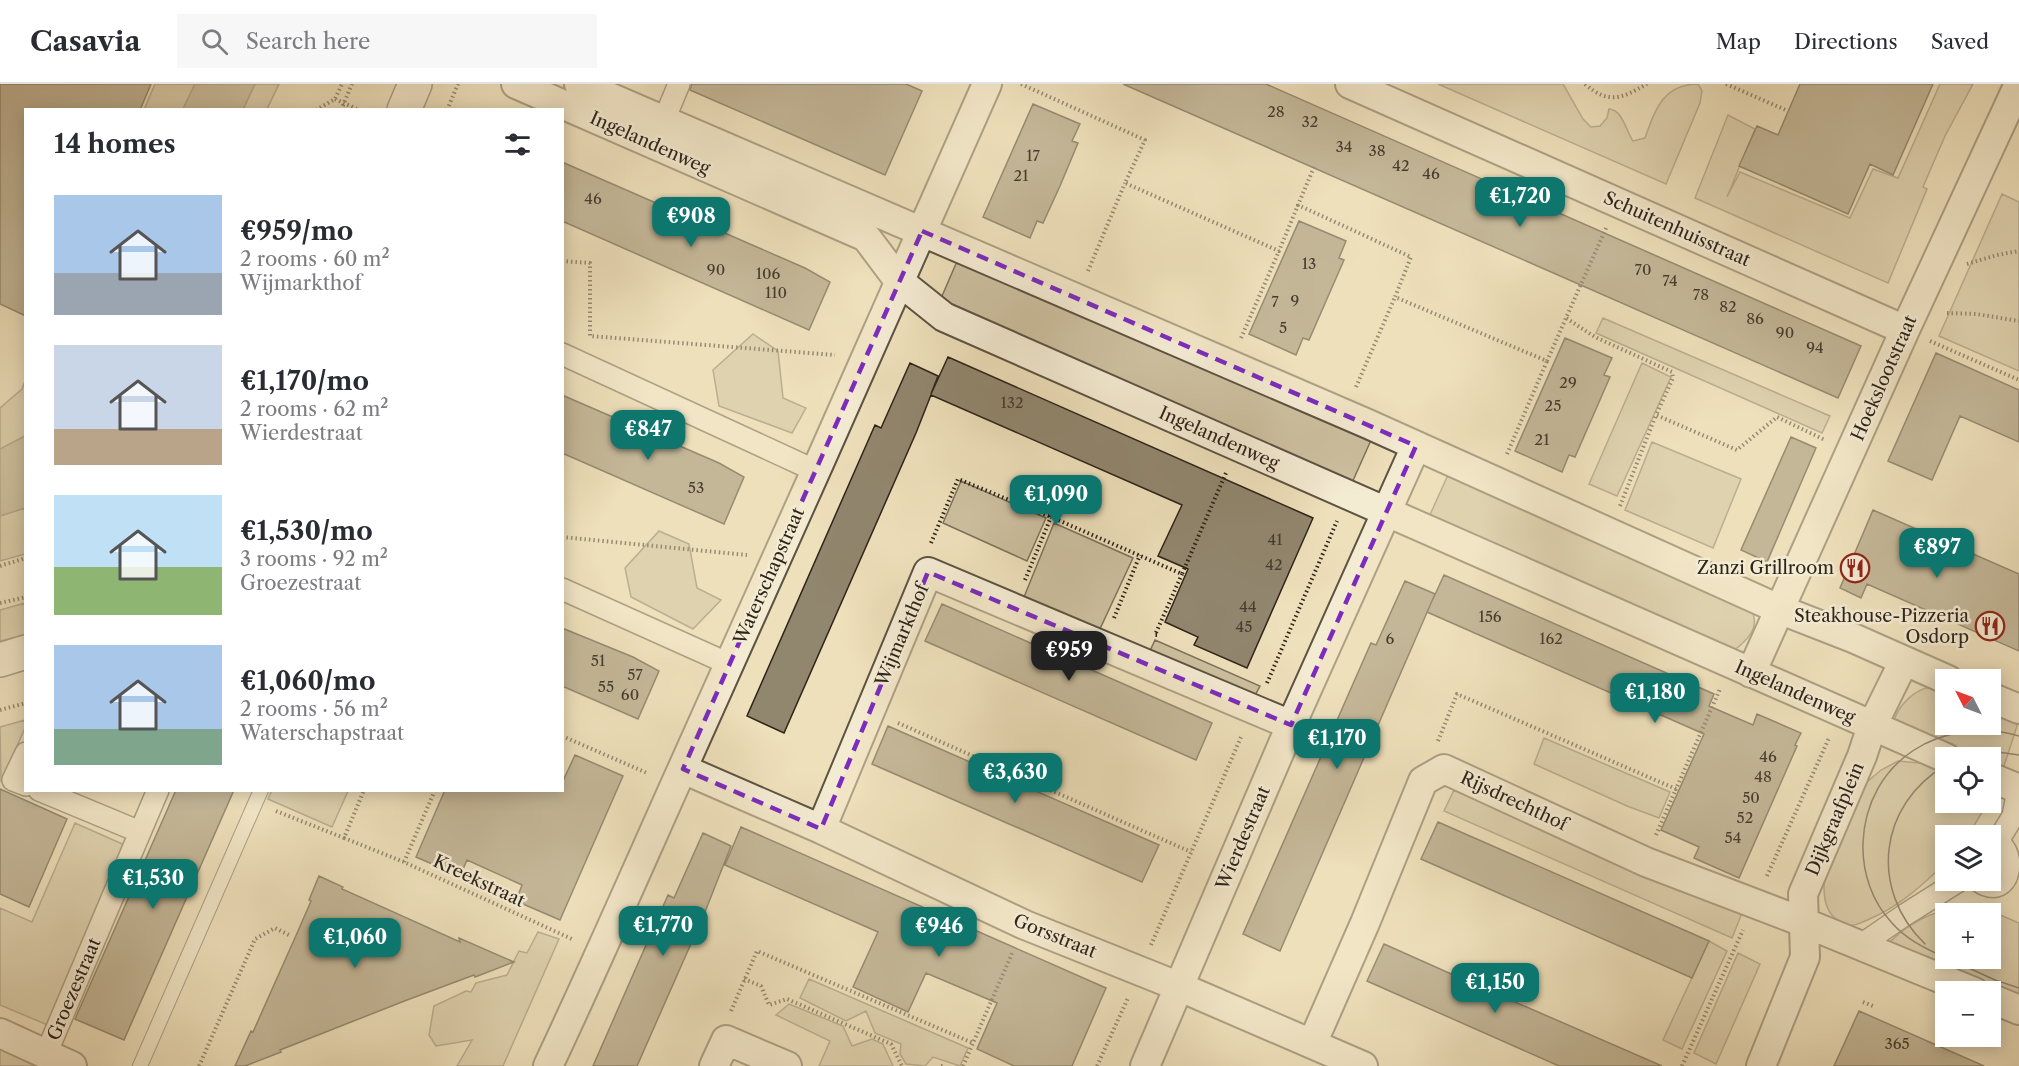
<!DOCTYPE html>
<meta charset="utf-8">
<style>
body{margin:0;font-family:"Libre Caslon Text",serif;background:#f7f7f7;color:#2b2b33;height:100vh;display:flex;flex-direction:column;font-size:22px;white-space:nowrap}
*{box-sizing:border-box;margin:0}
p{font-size:20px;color:#7c7c81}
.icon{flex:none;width:33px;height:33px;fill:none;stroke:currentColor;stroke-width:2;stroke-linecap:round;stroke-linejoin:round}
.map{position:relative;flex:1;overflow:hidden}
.panel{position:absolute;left:24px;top:24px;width:540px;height:684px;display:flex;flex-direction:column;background:#fff;border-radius:0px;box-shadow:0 3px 15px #0003}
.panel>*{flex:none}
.needle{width:39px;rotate:312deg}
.buttons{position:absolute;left:1935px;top:585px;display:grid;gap:12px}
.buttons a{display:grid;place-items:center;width:66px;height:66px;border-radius:0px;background:#fff;box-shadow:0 3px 15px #0003;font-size:30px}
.price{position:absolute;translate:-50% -51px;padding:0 14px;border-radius:12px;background:#0f766e;color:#fff;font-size:20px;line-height:39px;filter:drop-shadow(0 2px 3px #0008)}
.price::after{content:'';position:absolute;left:50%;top:36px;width:18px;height:14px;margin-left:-9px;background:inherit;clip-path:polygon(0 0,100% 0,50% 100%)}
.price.on{background:#222;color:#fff}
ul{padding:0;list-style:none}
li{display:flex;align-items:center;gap:18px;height:150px;padding:0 30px}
li span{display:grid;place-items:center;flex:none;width:168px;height:120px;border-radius:0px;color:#555}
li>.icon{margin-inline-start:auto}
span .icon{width:72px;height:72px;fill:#fffc;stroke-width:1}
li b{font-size:26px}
h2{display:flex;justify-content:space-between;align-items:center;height:72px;padding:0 30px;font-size:26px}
header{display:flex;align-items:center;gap:36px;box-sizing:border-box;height:84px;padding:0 30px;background:#fff;border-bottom:2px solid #e1e1e2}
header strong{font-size:28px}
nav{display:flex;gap:33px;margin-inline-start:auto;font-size:21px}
.search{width:420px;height:54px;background:#f7f7f7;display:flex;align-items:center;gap:15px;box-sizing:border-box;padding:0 21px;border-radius:0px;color:#7c7c81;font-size:22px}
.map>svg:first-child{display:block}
</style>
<header>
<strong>Casavia</strong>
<div class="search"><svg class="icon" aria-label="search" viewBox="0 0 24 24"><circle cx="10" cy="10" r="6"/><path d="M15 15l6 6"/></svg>Search here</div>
<nav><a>Map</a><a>Directions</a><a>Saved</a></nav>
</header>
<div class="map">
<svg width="2019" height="982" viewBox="0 0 2019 982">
<rect width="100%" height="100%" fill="#eee0bb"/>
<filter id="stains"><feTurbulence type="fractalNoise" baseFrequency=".00333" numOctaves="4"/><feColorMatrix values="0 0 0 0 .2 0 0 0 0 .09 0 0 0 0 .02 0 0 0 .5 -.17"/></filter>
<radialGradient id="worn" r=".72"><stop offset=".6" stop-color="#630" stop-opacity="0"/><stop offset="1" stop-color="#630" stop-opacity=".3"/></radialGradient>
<path fill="#cdc0a0" stroke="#7d725d" stroke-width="1.5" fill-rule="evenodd" d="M155 0H195L183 25 144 26Z
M255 0H279L267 25 243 26Z
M1438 0H1563L1583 35 1591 43 1600 42 1607 34 1609 25C1623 26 1626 47 1633 57L1645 54C1655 26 1663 0 1698 0L1702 7 1700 19 1666 100Z
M1940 0H1973L1945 52 1923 103 1927 105 1888 199 1695 114 1728 31 1755 45 1727 113 1740 88 1850 134 1873 85 1898 94Z
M2002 110 2019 118V287L1939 252Z
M958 175 1372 354 1351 401 939 219Z
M1603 234 1830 332 1822 349 1596 249Z
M753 250 778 267 783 314 806 324 792 349 719 322 713 286Z
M1642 279 1671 293 1617 412 1589 400Z
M25 297V352L0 365V324L22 305Z
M1652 358 1741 395 1713 464 1625 426Z
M1448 391 1751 525C1761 543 1748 556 1733 567L1428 435Z
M961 397 1046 434 1027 477 943 439Z
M25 424V470L0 477V432Z
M1054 439 1133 474 1099 547 1024 513Z
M659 447 689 460 697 504 721 516 693 545 631 513 625 484Z
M25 519V551L0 557V526Z
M1155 556 1260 602 1253 615 1148 571Z
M1932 603 1945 607 1946 640H1990L1991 627 2018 639 2002 688 1991 683 1990 674 1969 673 1893 640C1897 623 1913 605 1932 603Z
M25 636V644L1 698 0 643Z
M1544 654 1670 708 1659 734 1627 722 1534 680Z
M1898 677 1929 680 1945 686 1946 718 1988 719 1968 751 1946 752 1945 779C1921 803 1897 824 1865 837 1860 839 1853 843 1847 841 1843 840 1839 837 1835 834 1823 824 1823 805 1825 790L1867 698 1881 686Z
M272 706H348V707L332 743 268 715Z
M1454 706 1742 829 1732 854 1444 727Z
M75 739 129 763 50 942 0 921V824L32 838Z
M1951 825 1991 827 2019 839V917L1887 861C1905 842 1925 830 1951 825ZM1946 830H1990V874H1946Z
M538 848 559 855 503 982H457L472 956 436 962 429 951 434 922 466 907 471 908 476 899 507 891 519 867 527 869Z
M1709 857 1727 867 1682 965 1663 956Z
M1738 869 1760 880 1716 980 1694 969Z
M809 895 968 964 960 982 933 973 925 982 906 980 900 970 901 960 875 949 866 927 846 937 800 914Z
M789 920 843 942 852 962 872 955 883 960 893 982H819L830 957 776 931Z
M0 965 38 982H0Z"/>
<path fill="#aca084" stroke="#796e5a" stroke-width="1.5" d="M195 0H255L243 25H183Z
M25 352V424L0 432V365Z"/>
<path fill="#91866e" stroke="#2d241a" stroke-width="1.5" d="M0 0H151L140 26H26V232L0 220Z
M692 0H906L922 7 885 91 690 6Z
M1123 0H1266L1861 262 1838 314Z
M1800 0H1933L1893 91 1870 80 1848 130 1739 82 1757 42 1778 51Z
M1033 20 1080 40 1072 57 1078 59 1060 102 1043 139 1037 137 1030 154 983 133Z
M562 78 805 184 830 198 809 246 562 137Z
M1299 137 1346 157 1339 174 1344 176 1309 256 1303 254 1296 271 1249 250Z
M1565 254 1612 274 1604 291 1610 293 1575 373 1569 371 1562 388 1515 367Z
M1936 269 2019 306V358L1960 332 1932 396 1888 377Z
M948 273 1313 434 1247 584 1194 561 1198 553 1165 538 1188 485 1158 472 1182 421 931 311 916 349 784 649 747 632 875 341 881 344 910 279 938 292 931 310Z
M562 311 719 379 744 393 724 440 562 369Z
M1791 353 1816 364 1767 478 1741 466Z
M1873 426 2019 490V567L1867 500 1861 514 1840 504Z
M1444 491 1714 610 1709 622 1753 641 1757 630 1801 649 1795 661 1797 662 1739 794 1694 774 1699 763 1661 746 1704 650 1427 528Z
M1405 497 1435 510 1280 867 1243 850 1371 559 1376 561Z
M942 520 1212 639 1196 676 925 557Z
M562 544 633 573 659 587 638 635 562 602Z
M888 642 1159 761 1142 798 872 680Z
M575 671 623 692 560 836 516 817 522 801 467 776 460 792 416 773 445 706H562V699Z
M0 705 67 735 29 823 0 810Z
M176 706H234L124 956 75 935Z
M1438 738 1709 857 1692 894 1421 775Z
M741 743 1106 904 1072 982H1014L977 965 997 919 926 889 908 928 853 903 878 848 725 781Z
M703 749 731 762 705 828 637 982H593L668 811 674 814Z
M319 792 343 803 342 805 460 858 459 854 514 878 475 893 474 891 407 916 280 966 281 968 245 982H235L251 947 253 948 298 847 311 817 309 816Z
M1384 860 1467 897 1662 982H1559L1367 897Z
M1859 927 1984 982H1834Z"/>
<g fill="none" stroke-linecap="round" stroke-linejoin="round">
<g stroke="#5d5342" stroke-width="16">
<path id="service" d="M140 982 261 706"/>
</g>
<g stroke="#5d5342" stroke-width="24">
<path id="pedestrian" d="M664 36 679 0
M562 270 816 387
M562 505 729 580
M26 669 13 696 26 701
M39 706 140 748
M1998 757 2013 732 2019 701
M1977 796C2014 823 2019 756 1990 757
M1861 861 1903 832 1960 796
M46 970 158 706"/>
</g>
<g stroke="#5d5342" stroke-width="32">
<path id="minor" d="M516 0 866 153 899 197 944 233 1946 674
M579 0 1368 340 1781 526 1853 554 1948 596
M1350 0 1905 246
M1751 589 1905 246 2019 0
M1990 613 2019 625
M683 685 821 745 1025 841 1180 903 1363 982
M1990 693 2019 705
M821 745 928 488 1291 641
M1990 914 2019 926
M0 949 72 982
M1312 960 1365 839 1423 697 1444 685 1646 778 1803 838 1974 908
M548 982C592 889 633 795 675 701 781 468 883 234 987 0
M714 982 726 956 787 982
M1145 982 1291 641 1416 362
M1761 982 1805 873 1803 810 1862 672 1872 642 1904 577"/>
</g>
<g stroke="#5d5342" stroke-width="36">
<path id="tertiary" d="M404 26 415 0
M0 576 26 568"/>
</g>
<path stroke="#2d241a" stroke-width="4" stroke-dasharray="1.5 3" stroke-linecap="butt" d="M1021 0 1145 56 1125 99 1279 167 1298 121
M1585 0C1609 21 1622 14 1647 0
M1726 0 1788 27
M335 15 359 26
M316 26 335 15 342 0
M341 26 352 0
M447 26 458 0
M1314 83 1298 121 1411 173 1395 213 1547 277 1566 234
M1606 144 1566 234 1595 253 1672 288 1673 294 1656 331 1737 366 1777 333 1825 356
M562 177 590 179V252L835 271
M1967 180 1997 171 2019 167
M1088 187 1125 99
M1947 229 1976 230 2019 237
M1241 254 1279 167
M1930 257 2019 296
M1356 303 1395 213
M1507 370 1547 277
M1620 422 1656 331
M562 453 747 471
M931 459 958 395 1051 433
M0 482 26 474
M1025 496 1051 433 1182 490 1226 389
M0 519 26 513
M1114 534 1140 471
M1157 551H1155L1182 490
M1267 599 1337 437
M0 626 26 619
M898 639 1191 768
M562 652 647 689
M1438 657 1457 610 1676 705 1720 605
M276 727 344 754 364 706
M1656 751 1676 705
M344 754 404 778 574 856
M404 778 435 706
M1767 792 1829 654
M1151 861 1241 653
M744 895 761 902 769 921 787 915 891 960 902 982
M1863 918 1873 922
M731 927 757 867 973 959
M199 982 255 855 275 844 291 852
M941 982H943
M963 982 1013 867
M1097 982 1128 914
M1682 982 1743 846"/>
<use href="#service" stroke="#f4ebd3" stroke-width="14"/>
<use href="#pedestrian" stroke="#f4ebd3" stroke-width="21"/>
<use href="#minor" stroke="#f4ebd3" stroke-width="28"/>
<use href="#tertiary" stroke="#f4ebd3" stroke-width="33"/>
<path stroke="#2d241a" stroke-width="1.5" d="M1964 674 1998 668 2019 671
M1925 860C1869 806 1878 721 1946 681
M1946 874C1925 864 1907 856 1892 839 1872 818 1862 788 1863 759 1866 677 1942 630 2019 652
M1947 874 1995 896 2019 904"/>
</g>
<path d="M0 0H2019V982H0ZM922 147 1416 362 1291 641 928 488 821 745 683 685Z" fill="#eee0bb" fill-opacity=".55" fill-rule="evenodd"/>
<path fill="none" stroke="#7b2cbf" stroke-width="4.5" stroke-dasharray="12 8" stroke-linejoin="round" d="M922 147 1416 362 1291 641 928 488 821 745 683 685Z"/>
<defs>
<g id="restaurant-ring" transform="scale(1.5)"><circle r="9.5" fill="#f4ebd3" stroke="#8f2418" stroke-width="1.5"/><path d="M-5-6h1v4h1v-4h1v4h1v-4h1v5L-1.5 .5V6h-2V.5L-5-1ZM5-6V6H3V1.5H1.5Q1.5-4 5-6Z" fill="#8f2418"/></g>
</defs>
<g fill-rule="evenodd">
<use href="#restaurant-ring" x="1855" y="484"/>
<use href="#restaurant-ring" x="1990" y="542"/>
</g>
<g text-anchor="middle" stroke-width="5" stroke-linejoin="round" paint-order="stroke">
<g font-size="15" fill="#463c2f">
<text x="1276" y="33">28</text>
<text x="1310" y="43">32</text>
<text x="1344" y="68">34</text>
<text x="1377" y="72">38</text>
<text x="1033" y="77">17</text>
<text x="1401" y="87">42</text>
<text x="1431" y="95">46</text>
<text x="1021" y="97">21</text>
<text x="593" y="120">46</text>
<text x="1309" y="185">13</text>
<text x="716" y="191">90</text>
<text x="1643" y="191">70</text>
<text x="768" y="195">106</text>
<text x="1670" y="202">74</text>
<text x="776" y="214">110</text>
<text x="1701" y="216">78</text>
<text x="1295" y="222">9</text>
<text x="1275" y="223">7</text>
<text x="1728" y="228">82</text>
<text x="1755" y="240">86</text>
<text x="1283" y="249">5</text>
<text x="1785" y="254">90</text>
<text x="1815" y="269">94</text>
<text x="1568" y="304">29</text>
<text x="1012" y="324">132</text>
<text x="1553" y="327">25</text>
<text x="1542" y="361">21</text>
<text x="696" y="409">53</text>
<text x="1275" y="461">41</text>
<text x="1274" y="486">42</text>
<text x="1248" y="528">44</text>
<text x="1490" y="538">156</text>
<text x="1244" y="548">45</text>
<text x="1390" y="560">6</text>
<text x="1551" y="560">162</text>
<text x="598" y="582">51</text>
<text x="635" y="596">57</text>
<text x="606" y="608">55</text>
<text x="630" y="616">60</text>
<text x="1768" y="678">46</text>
<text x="1763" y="698">48</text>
<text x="1751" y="719">50</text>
<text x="1745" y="739">52</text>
<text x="1733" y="759">54</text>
<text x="1897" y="965">365</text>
</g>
<g font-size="18" fill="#2d241a" stroke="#f4ebd3">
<text transform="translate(650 59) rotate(24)" y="6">Ingelandenweg</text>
<text transform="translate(1677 145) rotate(24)" y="6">Schuitenhuisstraat</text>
<text transform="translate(1884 294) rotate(-66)" y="6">Hoekslootstraat</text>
<text transform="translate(1219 354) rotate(24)" y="6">Ingelandenweg</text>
<text transform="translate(769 492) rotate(-66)" y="6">Waterschapstraat</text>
<text transform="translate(902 551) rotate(-67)" y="6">Wijmarkthof</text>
<text transform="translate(1795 608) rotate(24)" y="6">Ingelandenweg</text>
<text transform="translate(1514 717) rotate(25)" y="6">Rijsdrechthof</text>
<text transform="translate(1835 735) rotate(-67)" y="6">Dijkgraafplein</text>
<text transform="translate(1243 754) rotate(-67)" y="6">Wierdestraat</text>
<text transform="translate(479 797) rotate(25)" y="6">Kreekstraat</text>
<text transform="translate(1055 852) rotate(22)" y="6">Gorsstraat</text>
<text transform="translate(74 905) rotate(-67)" y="6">Groezestraat</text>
</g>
<g font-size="18" fill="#2d241a" stroke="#f4ebd3" text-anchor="end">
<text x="1834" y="490">Zanzi Grillroom</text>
<text x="1969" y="538">Steakhouse-Pizzeria<tspan x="1969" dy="21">Osdorp</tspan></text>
</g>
</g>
<rect width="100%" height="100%" filter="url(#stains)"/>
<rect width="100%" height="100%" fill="url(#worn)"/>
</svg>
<div class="buttons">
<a><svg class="needle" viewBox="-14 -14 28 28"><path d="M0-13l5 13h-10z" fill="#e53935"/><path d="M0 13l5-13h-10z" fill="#7c7c81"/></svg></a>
<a><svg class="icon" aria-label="locate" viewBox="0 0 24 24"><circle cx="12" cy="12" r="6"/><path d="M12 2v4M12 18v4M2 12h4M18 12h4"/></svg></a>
<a><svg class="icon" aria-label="layers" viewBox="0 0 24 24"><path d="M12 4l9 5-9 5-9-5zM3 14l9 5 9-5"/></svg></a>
<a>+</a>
<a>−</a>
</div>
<b class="price" style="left:1520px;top:144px">€1,720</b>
<b class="price" style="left:691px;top:164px">€908</b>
<b class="price" style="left:648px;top:377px">€847</b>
<b class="price" style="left:1056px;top:442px">€1,090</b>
<b class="price" style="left:1937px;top:495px">€897</b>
<b class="price on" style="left:1069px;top:598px">€959</b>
<b class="price" style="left:1655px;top:640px">€1,180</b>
<b class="price" style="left:1337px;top:686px">€1,170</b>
<b class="price" style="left:1015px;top:720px">€3,630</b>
<b class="price" style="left:153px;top:826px">€1,530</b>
<b class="price" style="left:663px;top:873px">€1,770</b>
<b class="price" style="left:939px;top:874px">€946</b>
<b class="price" style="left:355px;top:885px">€1,060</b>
<b class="price" style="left:1495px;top:930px">€1,150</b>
<section class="panel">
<h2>14 homes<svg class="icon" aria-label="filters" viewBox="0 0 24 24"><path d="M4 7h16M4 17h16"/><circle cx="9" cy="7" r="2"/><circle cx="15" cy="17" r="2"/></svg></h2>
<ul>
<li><span style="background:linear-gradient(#a9c7e8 65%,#9aa5b1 0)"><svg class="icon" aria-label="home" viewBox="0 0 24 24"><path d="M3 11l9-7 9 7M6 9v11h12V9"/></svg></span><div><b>€959/mo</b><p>2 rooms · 60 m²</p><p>Wijmarkthof</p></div></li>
<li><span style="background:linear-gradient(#c9d6e8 70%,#b9a48a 0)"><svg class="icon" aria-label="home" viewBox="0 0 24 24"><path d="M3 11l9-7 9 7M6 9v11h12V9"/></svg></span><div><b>€1,170/mo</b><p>2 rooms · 62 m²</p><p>Wierdestraat</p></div></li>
<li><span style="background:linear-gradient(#bfe0f5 60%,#8fb573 0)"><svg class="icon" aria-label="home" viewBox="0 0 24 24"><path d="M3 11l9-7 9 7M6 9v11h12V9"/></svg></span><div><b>€1,530/mo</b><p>3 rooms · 92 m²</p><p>Groezestraat</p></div></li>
<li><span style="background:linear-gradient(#a9c7e8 70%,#7fa58c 0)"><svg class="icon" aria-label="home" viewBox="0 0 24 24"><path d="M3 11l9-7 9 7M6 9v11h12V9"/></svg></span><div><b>€1,060/mo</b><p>2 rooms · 56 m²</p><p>Waterschapstraat</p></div></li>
</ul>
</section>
</div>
